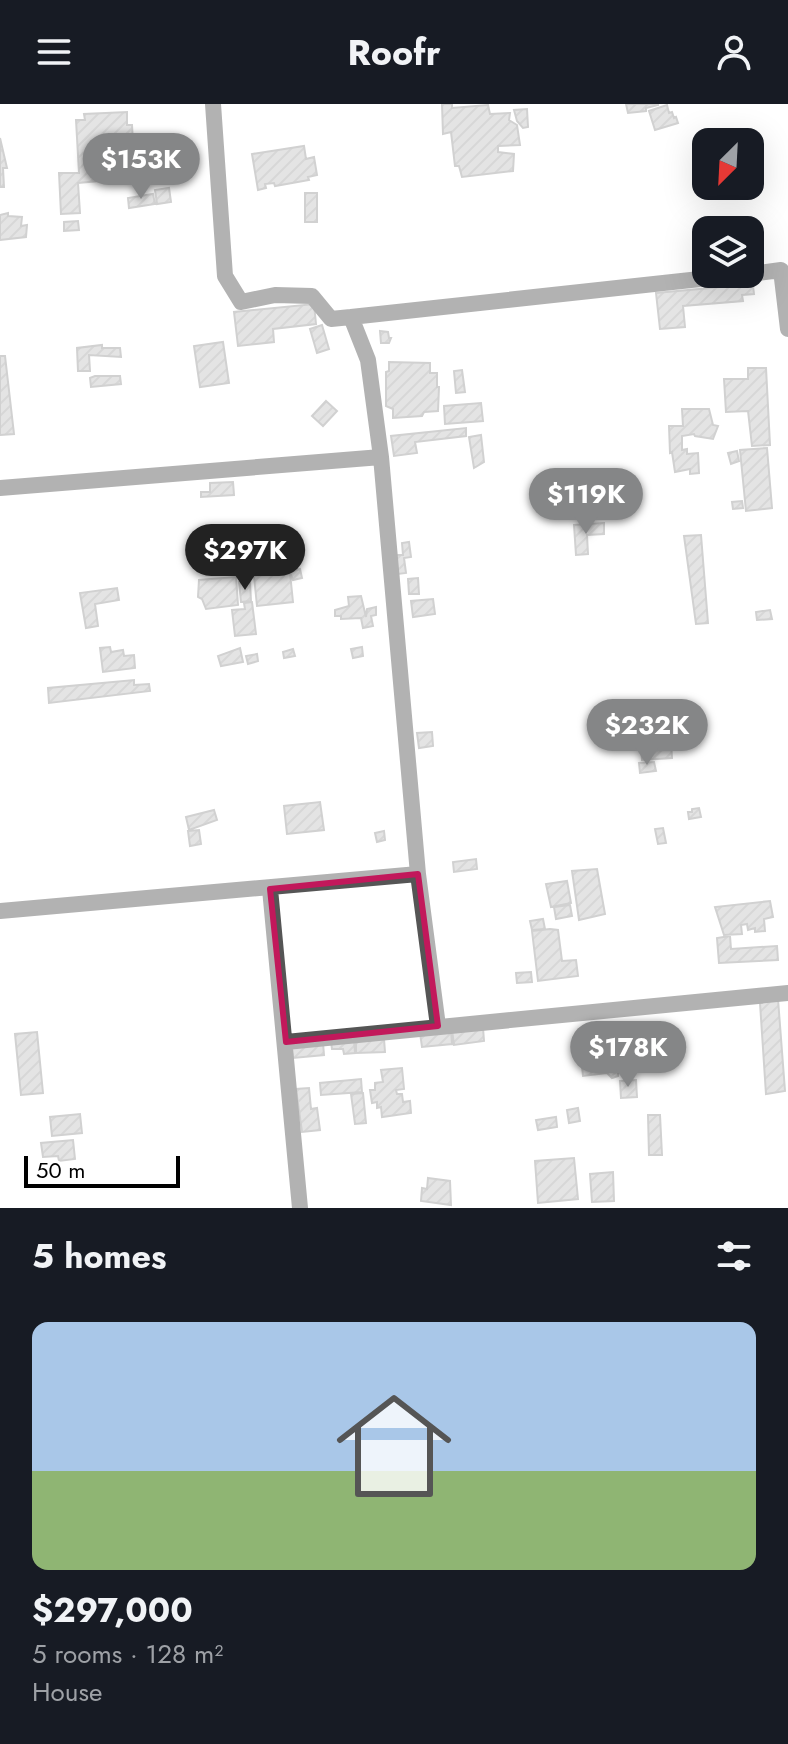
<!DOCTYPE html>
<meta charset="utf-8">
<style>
body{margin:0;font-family:Jost,sans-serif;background:#242831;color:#f1f3f6;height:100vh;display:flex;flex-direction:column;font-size:30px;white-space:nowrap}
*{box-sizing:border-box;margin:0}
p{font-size:26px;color:#9ea1a6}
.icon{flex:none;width:44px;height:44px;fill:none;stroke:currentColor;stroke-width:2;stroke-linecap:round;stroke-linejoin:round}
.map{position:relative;height:1104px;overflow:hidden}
.panel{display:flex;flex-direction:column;background:#171b24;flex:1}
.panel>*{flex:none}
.needle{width:52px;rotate:204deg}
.tools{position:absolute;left:692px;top:24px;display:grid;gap:16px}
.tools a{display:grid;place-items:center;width:72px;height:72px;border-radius:16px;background:#171b24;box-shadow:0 8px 32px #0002;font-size:40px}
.scale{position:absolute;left:24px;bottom:20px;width:156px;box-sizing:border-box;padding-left:8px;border:4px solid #000;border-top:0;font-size:22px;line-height:28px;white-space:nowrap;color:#000;-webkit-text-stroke:6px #fff;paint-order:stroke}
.price{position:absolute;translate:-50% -68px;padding:0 18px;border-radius:28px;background:#858687;color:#fff;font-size:26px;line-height:52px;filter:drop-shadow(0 2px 4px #0008)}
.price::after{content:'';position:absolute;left:50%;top:48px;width:24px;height:18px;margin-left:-12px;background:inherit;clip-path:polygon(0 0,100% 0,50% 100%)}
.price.current{background:#222;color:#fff}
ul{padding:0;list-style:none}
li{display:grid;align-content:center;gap:16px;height:424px;padding:0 32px}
li span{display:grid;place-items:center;height:248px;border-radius:16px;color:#555}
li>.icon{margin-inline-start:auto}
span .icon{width:144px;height:144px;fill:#fffc;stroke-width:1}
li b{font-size:34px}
h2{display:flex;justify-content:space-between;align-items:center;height:96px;padding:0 32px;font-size:34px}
header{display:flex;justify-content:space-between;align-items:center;height:104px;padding:0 32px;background:#171b24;font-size:36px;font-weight:700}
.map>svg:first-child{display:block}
</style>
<header><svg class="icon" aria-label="menu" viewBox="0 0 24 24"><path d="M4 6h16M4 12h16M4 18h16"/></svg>Roofr<svg class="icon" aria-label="person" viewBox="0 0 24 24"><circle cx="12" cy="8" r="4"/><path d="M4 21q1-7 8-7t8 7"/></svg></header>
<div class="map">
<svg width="788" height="1104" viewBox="0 0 788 1104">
<defs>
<pattern id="building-hatch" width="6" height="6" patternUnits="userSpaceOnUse" patternTransform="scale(2)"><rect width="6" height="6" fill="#c4c4c4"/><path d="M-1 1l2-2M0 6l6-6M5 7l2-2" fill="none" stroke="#a7a7a7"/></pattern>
</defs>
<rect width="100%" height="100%" fill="#fff"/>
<path fill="url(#building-hatch)" stroke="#999" stroke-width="2" d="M442 0H452V4L488 1 490 10 510 9 509 16 517 21 520 41 498 42V48L514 50 513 67 462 73 459 62H455L451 28 443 30Z
M626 0H658V1L646 4V7L628 9Z
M667 1 669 9 672 8 674 14 676 13 678 19 655 26 649 7Z
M527 5 528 23 523 24 517 17 514 6Z
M127 8V21H132L133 39H127L128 45 115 46V40L97 41 99 77 78 79 80 109 61 110 59 69H79L76 16H85L84 10Z
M0 34 7 64H3L4 83H0Z
M304 42 306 55 314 53 317 71 308 73 309 76 275 82 274 79 265 80 266 84 258 86 252 50Z
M133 51 134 62 121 63 122 70 113 71V64L104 65 103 53Z
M169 84 171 98 157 100 155 86Z
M305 89H317V118H305Z
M153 90 155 100 129 104 128 94Z
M8 109V112L22 113 21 122 27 121 26 133 0 136V111Z
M78 117 79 126 64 127V118Z
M743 181 753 182 754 190 742 191 743 197 683 202 685 223 660 225 656 189Z
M314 200 316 220 273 225 274 238 238 242 234 208Z
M322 221 329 245 317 249 310 225Z
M380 227 388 228 389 234H391L389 239H381Z
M223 238 229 279 200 283 194 242Z
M102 241V244H120L121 253 89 251 90 267H78L77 244Z
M0 252H5L14 330 0 331Z
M389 258 430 259V269H437V283H439L438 307 424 308 422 312 393 314V305L386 302V268L389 267Z
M748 264H766L770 341 752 342 748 307 726 308 724 275H748Z
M462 266 465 288 456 289 454 267Z
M95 272H120L121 280 91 283 90 274Z
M326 297 337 307 323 322 312 312Z
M481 299 483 317 445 320 444 302Z
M682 305H709L713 321 718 322 713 335 695 332 694 330 682 332V346L687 345V350L698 349 699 369 690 370V365L675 368 672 348 670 349 669 322H683Z
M466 324V332L415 338 417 349 394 352 391 332Z
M481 331 484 358 474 364 469 333Z
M767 344 772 404 746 407 740 346Z
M737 347 739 357 731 360 728 349Z
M233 378 234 391 201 393V388H210V379Z
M742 397 743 404 733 405 732 398Z
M604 419V430L587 431 588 450 576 451 574 421Z
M701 431 708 519 696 520 684 432Z
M409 438 411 453 404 454 406 469 398 470 395 451H403L402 439Z
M300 465 302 474 293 476 290 468Z
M290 469 293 498 257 502 254 472Z
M236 473 238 501 206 505 202 495 198 493 199 476Z
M418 474 419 490H409L408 475Z
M239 478H250L251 497 241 498Z
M117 484 119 496 95 500 98 522 86 524 80 489Z
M361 492 366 513 367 505 376 503V511L371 512 373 522 363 524 361 514 341 515V512H335V506L349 502 348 493Z
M433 495 435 510 413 513 411 497Z
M252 498 256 530 235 532 232 506 245 505 244 499Z
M770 506 772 515 757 516 756 508Z
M110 543 111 548 123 546 124 552 134 551 135 564 103 568 100 544Z
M362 543 363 552 353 554 351 545Z
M240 544 243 558 221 562 218 552Z
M293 545 295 552 284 554 283 548Z
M257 550 258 557 248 560 246 552Z
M134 576V581L149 580 150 587 49 599 48 584Z
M432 628 433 642 419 644 417 629Z
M671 638 672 654 642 656 641 641Z
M654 658 656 667 640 669 639 659Z
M320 698 324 726 287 730 284 702Z
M699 704 701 713 689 715 688 708H692V705Z
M214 706 217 716 189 726 186 713Z
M663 724 666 739 658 740 655 725Z
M199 726 201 740 190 742 188 727Z
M384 727 385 736 377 738 375 729Z
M476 755 477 765 454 768 453 758Z
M597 765 605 810 579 816 572 767Z
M567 777 571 799 551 803 546 780Z
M770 797 773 813 764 815 765 827 755 828V824L748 826 747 820 741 821 742 830 724 831 715 803Z
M570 801 572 812 556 815 554 803Z
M543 815 545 825 532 826 530 817Z
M550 825 558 826 562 857 576 856 578 872 538 877 532 827Z
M730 832 731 845 777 842 778 856 719 859 717 834Z
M531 868 532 878 517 879 516 869Z
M778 895 785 987 766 990 760 899Z
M483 924 484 937 454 941 452 926Z
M451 926 452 940 422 943 420 929Z
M37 928 43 989 21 991 15 930Z
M608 930V933L618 930 617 941H622V937L626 935 627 967 618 968V972L612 974 607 969 583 972 580 944 585 942 584 935Z
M384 935 385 948 356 949V936Z
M354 936 355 949 344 950 343 945H332L331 938Z
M323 939 324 951 293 954 291 942Z
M402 964 404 985 396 986 397 990H402L403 998 410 997 411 1009 382 1013 381 1003 377 1004V998L372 999 370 986H375V979L383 978 381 966Z
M361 975 362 988 321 991 320 979Z
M636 976 637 993 621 994 620 977Z
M309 984 311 1005 317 1004 320 1026 302 1028 296 985Z
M363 989 366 1019 355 1020 351 990Z
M578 1004 580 1017 569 1019 567 1006Z
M80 1010 82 1029 52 1032 50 1013Z
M648 1011H660L662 1051H649Z
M556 1013 557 1023 538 1026 536 1016Z
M73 1036 75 1055 59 1057 58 1052 43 1053 41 1039Z
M574 1054 578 1095 538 1099 535 1057Z
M613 1068 614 1097 592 1098 590 1070Z
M428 1074 450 1077 451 1101 421 1097 422 1084 427 1085Z"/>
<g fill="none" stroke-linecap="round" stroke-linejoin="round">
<path stroke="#555" stroke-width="16" d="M750 170 781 166 788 225
M351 213 746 170
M0 384 381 353
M418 770 438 922
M270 785 300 1104
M0 807 418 770 381 353 368 256 351 213 331 215 312 192 275 191 241 198 225 172 213 0
M286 938 788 889"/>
</g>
<path d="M0 0H788V1104H0ZM418 770 438 922 286 938 270 785Z" fill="#fff" fill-opacity=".55" fill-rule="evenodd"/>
<path fill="none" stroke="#c2185b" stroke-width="6" stroke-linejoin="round" d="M418 770 438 922 286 938 270 785Z"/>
</svg>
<div class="tools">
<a><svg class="needle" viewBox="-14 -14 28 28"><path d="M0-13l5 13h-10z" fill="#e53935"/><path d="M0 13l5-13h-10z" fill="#9ea1a6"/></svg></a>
<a><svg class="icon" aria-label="layers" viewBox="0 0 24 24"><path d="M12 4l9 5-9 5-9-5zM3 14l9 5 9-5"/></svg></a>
</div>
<div class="scale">50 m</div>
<b class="price" style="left:141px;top:97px">$153K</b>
<b class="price" style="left:586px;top:432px">$119K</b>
<b class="price current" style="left:245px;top:488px">$297K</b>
<b class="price" style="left:647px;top:663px">$232K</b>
<b class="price" style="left:628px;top:985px">$178K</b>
</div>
<section class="panel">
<h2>5 homes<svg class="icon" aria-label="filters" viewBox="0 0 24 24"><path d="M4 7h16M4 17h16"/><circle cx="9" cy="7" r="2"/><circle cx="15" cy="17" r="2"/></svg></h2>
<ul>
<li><span style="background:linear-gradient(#a9c7e8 60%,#8fb573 0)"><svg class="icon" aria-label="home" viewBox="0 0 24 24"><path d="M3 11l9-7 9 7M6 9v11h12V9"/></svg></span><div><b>$297,000</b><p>5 rooms · 128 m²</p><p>House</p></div></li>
</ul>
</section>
